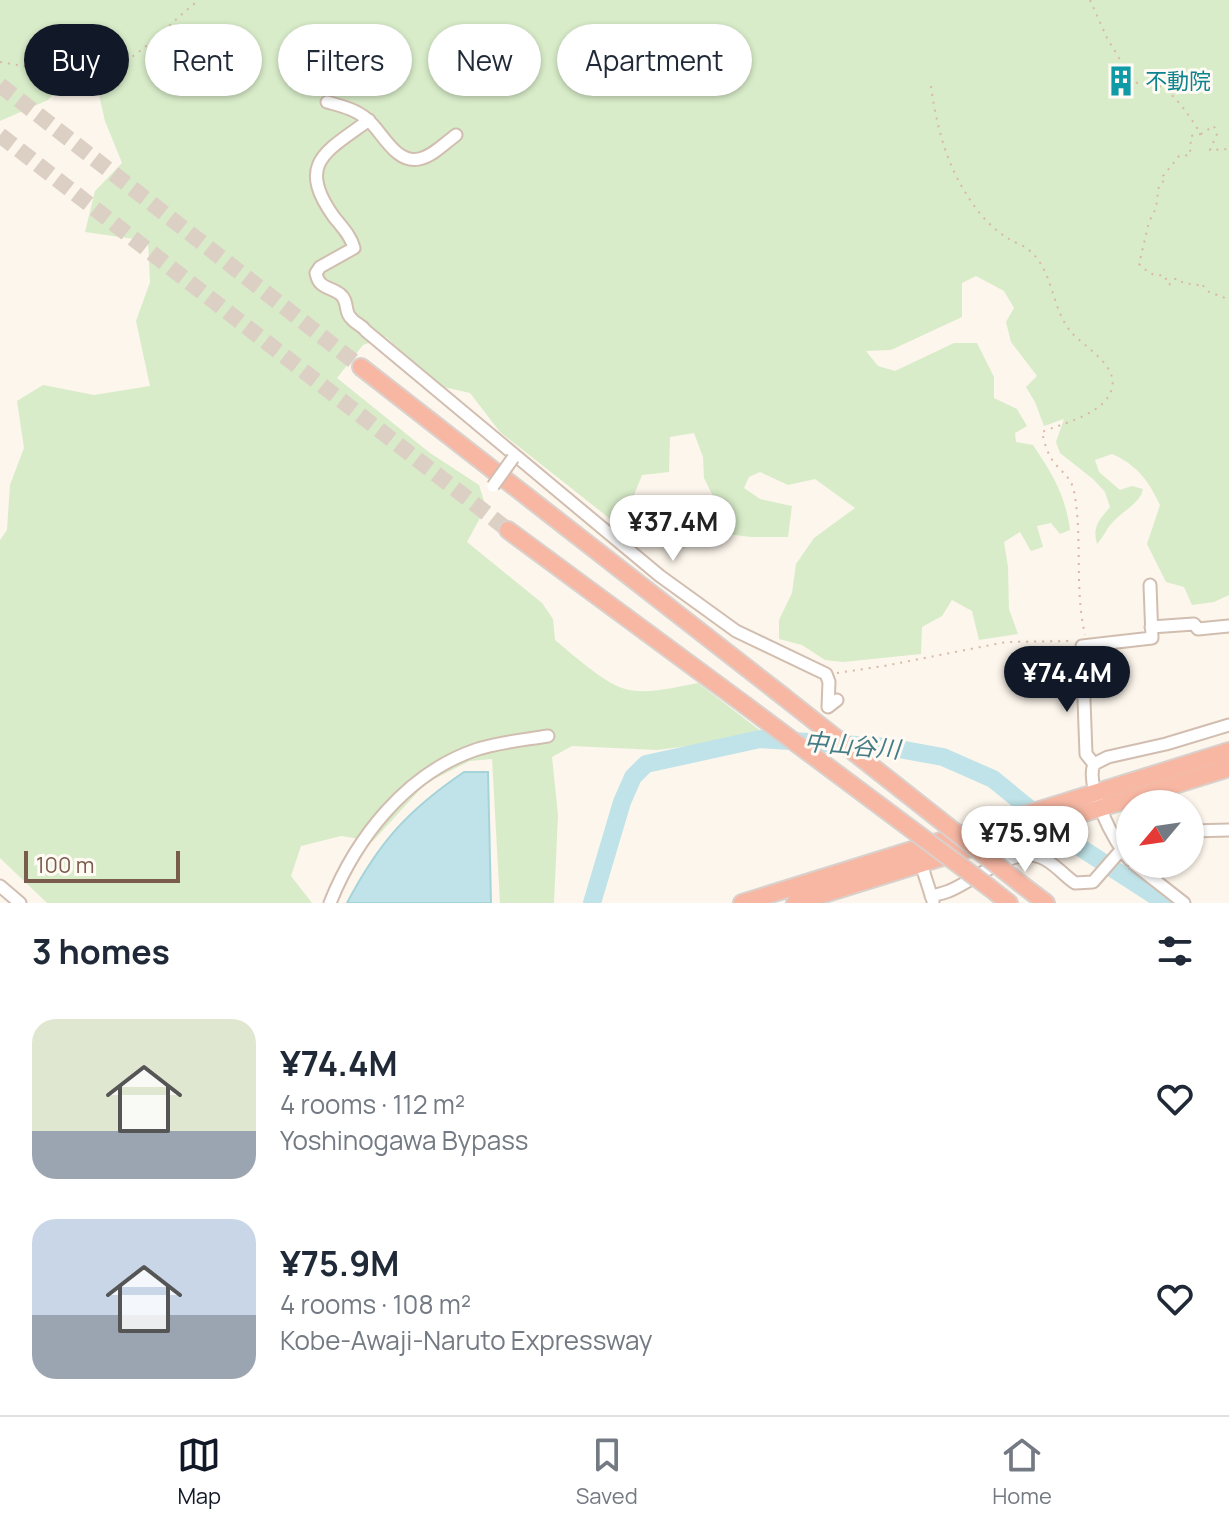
<!DOCTYPE html>
<meta charset="utf-8">
<style>
body{margin:0;font-family:Manrope,"Noto Sans JP",sans-serif;background:#f6f6f7;color:#1f2937;height:100vh;display:flex;flex-direction:column;font-size:30px;white-space:nowrap}
*{box-sizing:border-box;margin:0}
p{font-size:26px;color:#747a83}
.icon{flex:none;width:44px;height:44px;fill:none;stroke:currentColor;stroke-width:2;stroke-linecap:round;stroke-linejoin:round}
.map{position:relative;height:903px;overflow:hidden}
.drawer{display:flex;flex-direction:column;background:#fff;flex:1}
.drawer>*{flex:none}
.banner{position:absolute;left:24px;top:24px;width:800px;height:72px;display:flex;gap:16px}
.needle{width:52px;rotate:241deg}
.tools{position:absolute;left:1116px;top:790px;display:grid;gap:16px}
.tools a{display:grid;place-items:center;width:88px;height:88px;border-radius:50%;background:#fff;box-shadow:0 2px 6px #0004;font-size:40px}
.scale{position:absolute;left:24px;bottom:20px;width:156px;box-sizing:border-box;padding-left:8px;border:4px solid #7a5c4d;border-top:0;font-size:22px;line-height:28px;white-space:nowrap;color:#7a5c4d;-webkit-text-stroke:6px #fffaf3;paint-order:stroke}
.price{position:absolute;translate:-50% -68px;padding:0 18px;border-radius:28px;background:#fff;color:#222;font-size:26px;line-height:52px;filter:drop-shadow(0 2px 4px #0008)}
.price::after{content:'';position:absolute;left:50%;top:48px;width:24px;height:18px;margin-left:-12px;background:inherit;clip-path:polygon(0 0,100% 0,50% 100%)}
.price.current{background:#111827;color:#fff}
ul{padding:0;list-style:none}
li{display:flex;align-items:center;gap:24px;height:200px;padding:0 32px}
li span{display:grid;place-items:center;flex:none;width:224px;height:160px;border-radius:24px;color:#555}
li>.icon{margin-inline-start:auto}
span .icon{width:96px;height:96px;fill:#fffc;stroke-width:1}
li b{font-size:34px}
h2{display:flex;justify-content:space-between;align-items:center;height:96px;padding:0 32px;font-size:34px}
.pill{padding:0 28px;border-radius:36px;background:#fff;box-shadow:0 2px 6px #0004;font-size:28px;line-height:72px}
.pill.current{background:#111827;color:#fff}
.dock{display:flex;justify-content:space-around;align-items:center;height:112px;border-top:2px solid #e0e1e3;background:#fff;font-size:22px;color:#747a83}
.dock a{display:grid;justify-items:center;gap:4px}
.dock .current{color:#111827}
.map>svg:first-child{display:block}
</style>
<div class="map">
<svg width="1229" height="903" viewBox="0 0 1229 903">
<rect width="100%" height="100%" fill="#fdf6ec"/>
<path fill="#d8ecc9" d="M0 0H1229V595L1214 602 1192 605 1184 587 1166 582 1147 544 1160 505C1148 480 1137 465 1112 454L1095 460 1099 472 1120 490 1132 486 1143 489C1140 504 1122 511 1112 523 1106 529 1104 537 1097 544 1092 527 1099 520 1110 507L1105 492 1093 479 1060 453 1056 442 1064 419 1044 426 1035 402 1026 387 1037 376 1011 342 1006 322 1014 308 1004 291 976 276 962 283V317L891 350 866 351 878 366 895 371 954 343H977L994 377V398L1017 409 1027 426 1015 433 1016 442 1033 445C1053 475 1065 494 1070 530L1060 534 1051 523 1037 526 1043 547 1031 551 1020 532 1004 542 1008 567 1009 609 1018 634 979 640 972 611 952 600 942 616 922 627 921 654 843 662 825 660 802 645 779 639V620L792 593 796 564 814 538 855 508 815 479 788 485 760 472 749 477 744 488 760 499 792 506 788 537H751L727 534 725 520 704 478 703 457 694 433 670 437 669 472 642 475 634 495 654 521 661 525 673 517 688 537 687 547 676 549 609 518 500 432 470 393 439 386 386 337 363 345 337 378 430 453 479 485 486 507 467 542 542 603 553 619 555 640C572 654 602 681 622 688 645 696 675 687 698 683L762 732 711 743 657 750 572 746 552 757 558 815 554 903H500L492 759 470 761 426 783 373 841 341 836 301 846 291 876 312 903H47L0 858V540L7 530 10 485 24 448 17 401 43 385 94 395 150 386 136 321 150 282 148 241 85 232 95 191 122 163 105 121 89 52 48 100 0 121Z"/>
<path fill="#bfe3e8" stroke="#a5d3da" stroke-width="2" d="M464 772H488L491 903H347C379 842 408 810 464 772Z"/>
<g fill="none" stroke-linecap="round" stroke-linejoin="round">
<path stroke="#bfe3e8" stroke-width="18" d="M592 903 622 802 633 777 646 764 760 739 888 747 943 757 993 779 1064 837 1166 903"/>
</g>
<path fill="#f3d5c3" stroke="#e6bba3" stroke-width="2" d="M1125 70 1133 88 1126 93 1117 76Z"/>
<g fill="none" stroke-linecap="round" stroke-linejoin="round">
<path stroke="#dcd0c4" stroke-width="16" stroke-dasharray="16 8" stroke-linecap="butt" d="M0 85 361 367
M0 135 508 530"/>
<g stroke="#d1beb0" stroke-width="15">
<path id="minor" d="M327 102C341 106 355 109 367 119 382 131 395 164 419 159 433 156 445 143 456 135
M369 120C327 151 295 163 334 217 342 227 351 236 354 248L320 267 316 273C319 289 329 286 340 294 349 301 344 312 351 318 355 324 361 324 366 331L660 576 736 631 826 674 829 682 828 707 837 700
M1151 627 1194 624 1198 629 1229 626
M1094 764 1108 757 1166 744 1229 725
M1190 831 1229 830
M1130 860C1114 843 1085 786 1094 764L1086 754 1082 646 1152 638 1150 585
M921 864 933 901
M1134 864 1184 903
M0 886 20 903
M931 896C937 895 943 893 949 891 974 881 1011 847 1040 857 1054 862 1063 875 1075 883L1093 882 1121 850 1130 844
M330 903C356 838 406 774 475 750 498 742 524 740 548 736"/>
</g>
<g stroke="#dad1cd" stroke-width="20">
<path id="highway" d="M361 367 784 697
M508 530 745 705
M1021 884 1046 903
M990 888 1009 903
M742 903 1229 751
M795 903 1229 768"/>
</g>
<path stroke="#d9b8a5" stroke-width="2" stroke-dasharray="2 6" stroke-linecap="butt" d="M1090 0 1107 38 1134 83C1138 83 1142 82 1146 82 1170 83 1189 116 1201 134L1214 126 1217 134 1210 150 1229 149
M0 62 53 71 108 60 124 62C152 45 173 20 199 0
M931 86C936 124 946 163 967 195 977 212 992 229 1009 239 1015 243 1024 245 1030 251 1054 272 1051 308 1071 332 1083 346 1118 365 1112 388 1106 414 1063 423 1042 432 1044 441 1047 453 1053 461 1061 472 1071 477 1074 491 1083 539 1074 586 1085 635
M1201 134 1191 136 1190 155 1179 156 1163 176 1165 180 1159 185 1156 208 1149 222 1139 264C1148 272 1151 276 1164 275L1169 285 1174 279H1179L1183 283 1198 285 1201 283 1207 291 1225 298 1229 296
M837 673 884 666 1006 642 1071 641"/>
<use href="#minor" stroke="#fff" stroke-width="11"/>
<use href="#highway" stroke="#f7b7a3" stroke-width="16"/>
<g stroke="#d1beb0" stroke-width="15" stroke-linecap="butt">
<path id="minor-bridge" d="M493 486 513 458"/>
</g>
<g stroke="#dad1cd" stroke-width="20" stroke-linecap="butt">
<path id="highway-bridge" d="M784 697 1021 884
M745 705 990 888"/>
</g>
<use href="#minor-bridge" stroke="#fff" stroke-width="11"/>
<use href="#highway-bridge" stroke="#f7b7a3" stroke-width="16"/>
</g>
<defs>
<g id="building-bare" transform="scale(2.4)"><path d="M-4-6H4V6H1V3H-1V6H-4ZM-2.5-4.3h1.7v1.8h-1.7ZM.8-4.3h1.7v1.8H.8ZM-2.5-1h1.7V.8h-1.7ZM.8-1h1.7V.8H.8Z" fill="#0f9aa8" stroke="#fffaf3" stroke-width="2.5" paint-order="stroke"/></g>
</defs>
<g fill-rule="evenodd">
<use href="#building-bare" x="1121" y="81"/>
</g>
<g text-anchor="middle" stroke-width="6" stroke-linejoin="round" paint-order="stroke">
<g font-size="22" fill="#0d838f" stroke="#fffaf3" text-anchor="start">
<text x="1145" y="89">不動院</text>
</g>
<g font-size="24" font-style="italic" fill="#437c86" stroke="#fffaf3">
<text transform="translate(852 746) rotate(5)" y="8">中山谷川</text>
</g>
</g>
</svg>
<div class="tools">
<a><svg class="needle" viewBox="-14 -14 28 28"><path d="M0-13l5 13h-10z" fill="#e53935"/><path d="M0 13l5-13h-10z" fill="#747a83"/></svg></a>
</div>
<div class="scale">100 m</div>
<b class="price" style="left:673px;top:563px">¥37.4M</b>
<b class="price current" style="left:1067px;top:714px">¥74.4M</b>
<b class="price" style="left:1025px;top:874px">¥75.9M</b>
<div class="banner">
<a class="pill current">Buy</a>
<a class="pill">Rent</a>
<a class="pill">Filters</a>
<a class="pill">New</a>
<a class="pill">Apartment</a>
</div>
</div>
<section class="drawer">
<h2>3 homes<svg class="icon" aria-label="filters" viewBox="0 0 24 24"><path d="M4 7h16M4 17h16"/><circle cx="9" cy="7" r="2"/><circle cx="15" cy="17" r="2"/></svg></h2>
<ul>
<li><span style="background:linear-gradient(#dfe7d0 70%,#9aa5b1 0)"><svg class="icon" aria-label="home" viewBox="0 0 24 24"><path d="M3 11l9-7 9 7M6 9v11h12V9"/></svg></span><div><b>¥74.4M</b><p>4 rooms · 112 m²</p><p>Yoshinogawa Bypass</p></div><svg class="icon" aria-label="heart" viewBox="0 0 24 24"><path d="M12 20l-8-8c-3-5 5-10 8-4 3-6 11-1 8 4z"/></svg></li>
<li><span style="background:linear-gradient(#c9d6e8 60%,#9aa5b1 0)"><svg class="icon" aria-label="home" viewBox="0 0 24 24"><path d="M3 11l9-7 9 7M6 9v11h12V9"/></svg></span><div><b>¥75.9M</b><p>4 rooms · 108 m²</p><p>Kobe-Awaji-Naruto Expressway</p></div><svg class="icon" aria-label="heart" viewBox="0 0 24 24"><path d="M12 20l-8-8c-3-5 5-10 8-4 3-6 11-1 8 4z"/></svg></li>
</ul>
</section>
<nav class="dock">
<a class="current"><svg class="icon" aria-label="map" viewBox="0 0 24 24"><path d="M3 6l6-2 6 2 6-2v14l-6 2-6-2-6 2zM9 4v14M15 6v14"/></svg>Map</a>
<a><svg class="icon" aria-label="saved" viewBox="0 0 24 24"><path d="M7 4h10v16l-5-4-5 4z"/></svg>Saved</a>
<a><svg class="icon" aria-label="home" viewBox="0 0 24 24"><path d="M3 11l9-7 9 7M6 9v11h12V9"/></svg>Home</a>
</nav>
